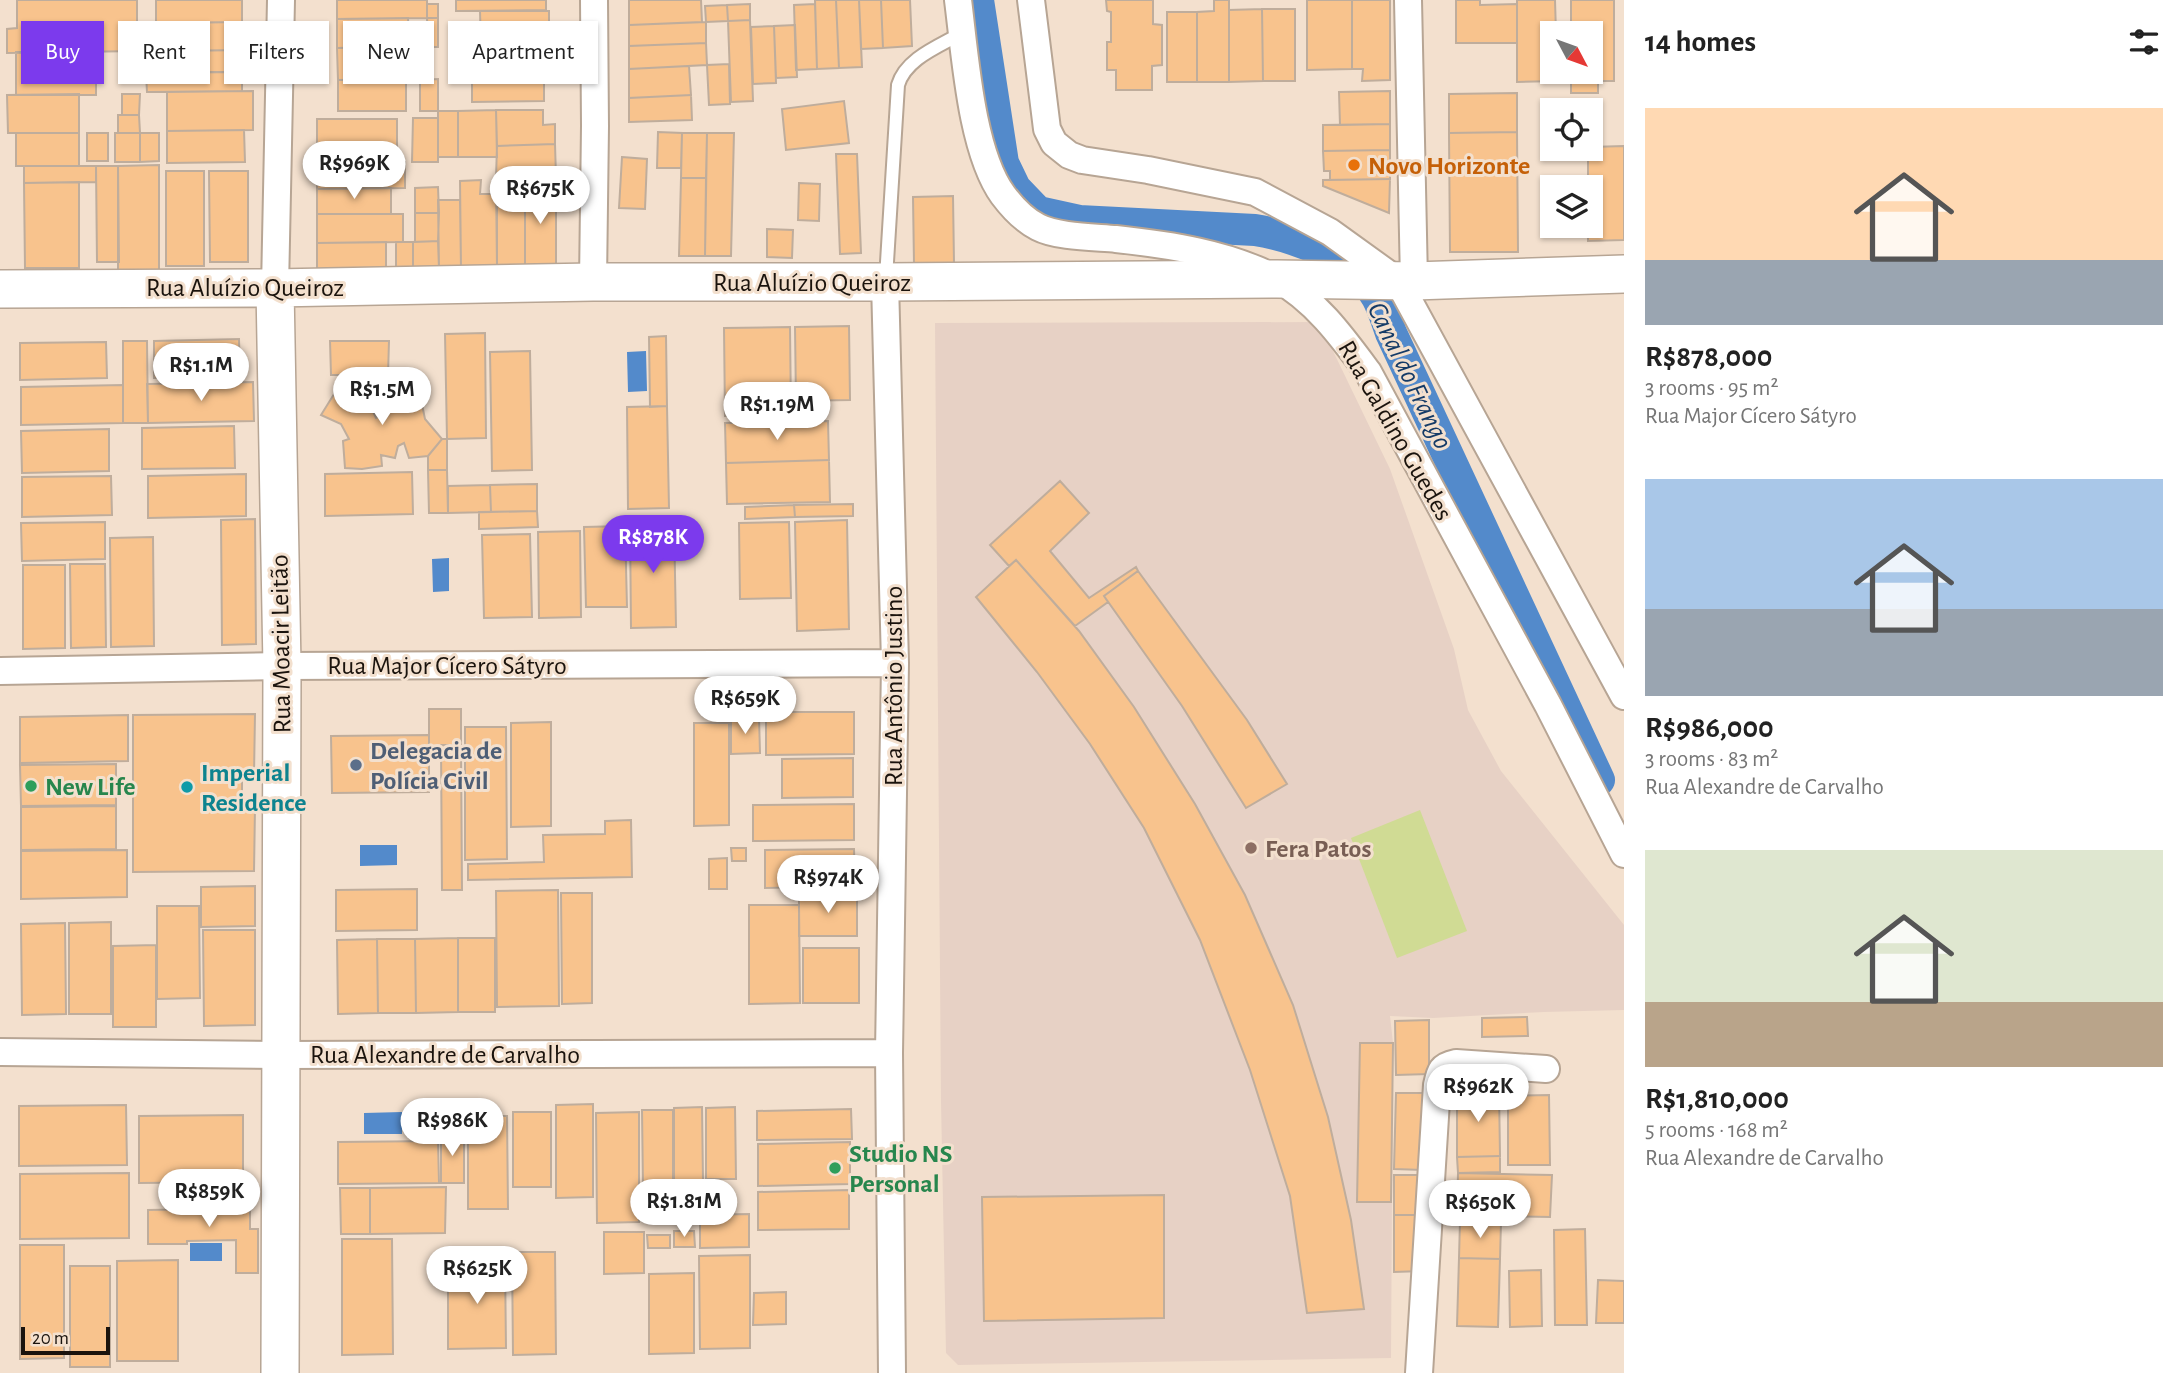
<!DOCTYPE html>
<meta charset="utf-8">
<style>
body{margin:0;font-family:"Alegreya Sans",sans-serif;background:#f6f6f6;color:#222;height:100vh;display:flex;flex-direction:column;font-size:26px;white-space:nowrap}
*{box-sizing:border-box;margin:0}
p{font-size:23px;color:#767676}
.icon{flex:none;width:38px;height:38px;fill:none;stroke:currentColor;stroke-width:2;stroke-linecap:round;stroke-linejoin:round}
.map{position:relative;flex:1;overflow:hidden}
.drawer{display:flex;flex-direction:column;background:#fff;width:560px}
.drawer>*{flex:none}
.guide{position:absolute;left:21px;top:21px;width:665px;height:63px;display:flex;gap:14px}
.needle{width:46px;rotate:131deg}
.fabs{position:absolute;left:1540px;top:21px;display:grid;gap:14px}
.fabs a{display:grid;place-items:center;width:63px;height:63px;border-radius:0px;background:#fff;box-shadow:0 2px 5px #0004;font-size:35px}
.scale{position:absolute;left:21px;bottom:18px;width:89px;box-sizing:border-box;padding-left:7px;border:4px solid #1a130d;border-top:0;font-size:19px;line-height:24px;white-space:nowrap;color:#1a130d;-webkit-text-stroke:5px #f3e0ce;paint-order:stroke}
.price{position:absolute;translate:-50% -60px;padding:0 16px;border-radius:24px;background:#fff;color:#222;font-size:23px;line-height:46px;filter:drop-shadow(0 2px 4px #0008)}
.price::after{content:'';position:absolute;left:50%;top:42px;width:21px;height:16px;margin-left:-10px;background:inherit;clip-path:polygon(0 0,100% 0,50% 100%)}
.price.current{background:#7c3aed;color:#fff}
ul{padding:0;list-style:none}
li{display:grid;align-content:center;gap:14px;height:371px;padding:0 21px}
li span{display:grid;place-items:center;height:217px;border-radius:0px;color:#555}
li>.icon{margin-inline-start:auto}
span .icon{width:126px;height:126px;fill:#fffc;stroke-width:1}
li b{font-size:30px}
h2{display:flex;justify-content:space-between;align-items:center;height:84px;padding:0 21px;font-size:30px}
.chip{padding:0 24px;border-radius:0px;background:#fff;box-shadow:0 2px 5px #0004;font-size:24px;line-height:63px}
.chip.current{background:#7c3aed;color:#fff}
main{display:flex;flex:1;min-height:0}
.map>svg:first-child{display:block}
</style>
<main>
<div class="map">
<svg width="1624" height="1373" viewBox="0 0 1624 1373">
<rect width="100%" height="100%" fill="#f3e0ce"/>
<path fill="#e7d1c5" d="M1319 322 1390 469 1454 649 1468 710 1501 771 1624 925V1010L1544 1012 1433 1018 1390 1016 1393 1043 1391 1358 958 1365 946 1353 941 1102 935 323Z"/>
<path fill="#d0db94" d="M1420 810 1467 931 1397 958 1351 838Z"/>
<path fill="#538acb" d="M646 351 647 391 628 392 627 352Z
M449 558V591L433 592 432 559Z
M360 845H397V865L360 866Z
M402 1112V1134H364V1113Z
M190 1243H222V1261H190Z"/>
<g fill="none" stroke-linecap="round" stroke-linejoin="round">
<path stroke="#538acb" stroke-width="32" d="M978 0 1003 163 1015 188 1038 212 1079 221 1255 230C1297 237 1354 258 1377 297 1383 308 1387 322 1391 333L1599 780"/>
</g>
<path fill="#f8c38d" stroke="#bfad9c" stroke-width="2" d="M17 0H137V51L7 53V29L17 28Z
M156 0H242V22L156 23Z
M337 0H427V18L337 19Z
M456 0H546V10L456 11Z
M629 0H701L702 22 629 25Z
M815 0H836L839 68 817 69Z
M836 0H859L862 67 839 68Z
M859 0H881L883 48 861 49Z
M881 0H910L912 46 883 48Z
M1106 0H1153V24L1162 25V65L1152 66V90H1116V70H1107V42H1111V12L1107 11Z
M1214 0H1229V82H1197V12L1214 11Z
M1307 0H1352V69L1307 70Z
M1352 0H1390V80L1362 81 1363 69H1352Z
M1456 0H1480V5L1517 4V43H1456Z
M1517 0H1555L1556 33H1552V72H1556V81L1517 82Z
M1571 0H1614V81H1598V93H1571V72H1591V33H1571Z
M427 4H438V18H427Z
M750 4V20L728 21 727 5Z
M815 4 817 69 796 70 794 5Z
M727 5 728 21 706 22 705 6Z
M1262 9 1263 81 1229 82V10Z
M1262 9H1295V81H1263Z
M480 11H549V36H539V46L481 48Z
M1167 12H1197V82H1167Z
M408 18 409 41 375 42V47L337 48V19Z
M427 18H438V47H428Z
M750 20 753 101 731 102 728 21Z
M242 22V50L170 51 171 23Z
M706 22V43L629 46V25Z
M795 25 797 77 776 78 774 26Z
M774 26 776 83 753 84 751 27Z
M706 43 707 65 629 69V46Z
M555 46V74L464 76 463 48Z
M395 47V80H338L337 48Z
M242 50V72H179V51Z
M16 52H96V95H16Z
M729 64 730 104 709 105 707 65Z
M689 66 691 95 629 98V69Z
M242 72V91L147 92 146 73Z
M544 74V101L472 102V75Z
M406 79V111H338V80Z
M438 79V111H420V80Z
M253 91V130L167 131V92Z
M1390 91V124L1340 125 1339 92Z
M1517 93V132L1449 133V94Z
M79 94V133H8L7 95Z
M122 94H140L139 115H122Z
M691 95 692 120 629 122V98Z
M844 101 849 143 786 150 782 109Z
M496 110 497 157H458V111Z
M496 110H543V125L555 124V144L497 146Z
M438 111H458V157H438Z
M118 115H139L140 133H118Z
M413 118H438V162H412Z
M317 119H397V163H317Z
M1390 124V150L1323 151V125Z
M244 130 245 162 167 163V131Z
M658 132 682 133 681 168H657Z
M1517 132 1518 252H1450L1449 133Z
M16 133H79V166H16Z
M87 133H108V161H87Z
M115 133H140V162H115Z
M140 133H159V161L140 162Z
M682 133H707L706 178H681Z
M707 133H734L731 256H705Z
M555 144 556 177 496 178 497 146Z
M1624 146V240L1588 241V226H1591V187H1588V149H1591V147Z
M1390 150V179L1330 180V171H1324L1323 151Z
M836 154H857L861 253 840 254Z
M622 157 647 159 645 209 619 208Z
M405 162V188L317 189V163Z
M159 165V275H118V166Z
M24 166H96V182L24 183Z
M96 166H118L119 262H97Z
M166 171H204V266H166Z
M209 171H248V262H210Z
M496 178H511V187L525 186V266L497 267Z
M681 178H706L705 256H679Z
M1390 179 1389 213 1323 186V180Z
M481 180 480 194H497V267L461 268 460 181Z
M79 182V268H25L24 183Z
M799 183 820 184 819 221 798 220Z
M556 185V265L525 266V186Z
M438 187 439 213H415V188Z
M391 188V214H317V189Z
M953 196 954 263 914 264 913 197Z
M438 200H460L461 268H439Z
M415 213H439L438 241 415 242Z
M317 214H403V242L317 243Z
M767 229 793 230 792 258 767 257Z
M438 241 439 268 413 269V242Z
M386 242V270L317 272V243Z
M396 242H413V269L396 270Z
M849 326 850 400 796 401 795 327Z
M790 327 791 415 725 416 724 328Z
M485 333 486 438 447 439 445 334Z
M666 336 667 406 650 407 649 337Z
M239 339 240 377 154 378V341Z
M123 341H147L148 423H123Z
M330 341H389L388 375H331Z
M106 342 107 378 20 380V343Z
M530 351 532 470 492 471 490 352Z
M253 382 254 421 148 423 147 384Z
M123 385V423L21 425V387Z
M418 385 425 419 442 439 428 456 409 458 404 443 398 446 395 458 381 455 382 466 362 469 345 468 343 441 349 439 341 424 321 415 339 386 364 400 363 408 369 403 376 418 386 413 384 394Z
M667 406 669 508 628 509 627 407Z
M828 421 829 460 726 463 725 423Z
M234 426 235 468 142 469V428Z
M109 429V471L22 473 21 431Z
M442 439H447V470H428V456Z
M829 460 830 502 727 504 726 463Z
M428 470H447L448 513H429Z
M412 472 413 514 325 516V474Z
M246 474V516L148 518V476Z
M111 476 112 515 22 517V477Z
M1060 481 1089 513 1050 551 1089 598 1136 567 1138 571 1104 596 1108 602 1075 626 1016 560 1009 566 990 545Z
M537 484V511L491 512 490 485Z
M490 485 491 512 448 513V486Z
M853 504V516L795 517 794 505Z
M794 505 795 517 745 519V507Z
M537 511 538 527 479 529V512Z
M255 519 256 644 222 645 221 520Z
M847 520 849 629 797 631 795 522Z
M105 522V559L22 561 21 523Z
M674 522 676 627 631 628 630 523Z
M789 522 791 598 740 599 739 523Z
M625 526 627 607H586L584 527Z
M580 531 581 617 539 618 538 532Z
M530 534 532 617 484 618 482 535Z
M153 537 154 646 111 647 110 538Z
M1016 560 1079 631 1134 707 1195 804 1245 895 1293 1005 1328 1117 1351 1220 1364 1309 1307 1313 1290 1196 1250 1070 1200 940 1144 828 1090 744 1037 672 976 597Z
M70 564H105L106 647 71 648Z
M23 565H65V648L23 649Z
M1138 571 1247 720 1287 784 1246 808 1182 706 1104 596Z
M429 709H461V745L429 746Z
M766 712H854V754L766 755Z
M255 714 254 775 242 776V808L255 807 254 871 133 872V715Z
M128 715V761L20 763V717Z
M759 717 760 753 731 754V718Z
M551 722V826L511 827V723Z
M694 723H729V825L694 826Z
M465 727H506L507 859 465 860Z
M429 735V792L332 793 331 736Z
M441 745H461L462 890H442Z
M853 758V797L782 798V759Z
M116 764V805L21 806 20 765Z
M854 804V840L753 841V805Z
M116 806V849L21 850V807Z
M631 820 632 877 468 880V864L544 862 543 835 605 834V821Z
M731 848H746V861H732Z
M854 849 855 886 765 888V850Z
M127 850V897L21 899V851Z
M727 858V889H709V859Z
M255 886V926L201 927V887Z
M417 889V930L336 931V890Z
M558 890 559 1006 497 1007 496 891Z
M561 893H592V1003L562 1004Z
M857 894V936H799V895Z
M749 905H799L800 1003 749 1004Z
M157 906H199L200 998 157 999Z
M111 922V1014H69V923Z
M65 923 66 1014 22 1015 21 924Z
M203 930H255V1025L204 1026Z
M458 938H495V1012H458Z
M458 938V1012L416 1013 415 939Z
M377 939H415L416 1013H378Z
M377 939 378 1013 338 1014 337 940Z
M156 945V1027H113V946Z
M803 948H859V1003H803Z
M1527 1017 1528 1036 1482 1037V1018Z
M1429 1020V1074L1396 1075 1395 1021Z
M1360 1043H1393L1391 1202H1357Z
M1499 1090 1500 1156 1457 1157V1091Z
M1396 1093H1425L1423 1170 1394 1169Z
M1549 1095 1550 1165H1508V1096Z
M593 1104V1197L556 1198V1105Z
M126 1105 127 1165 19 1166V1106Z
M702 1107 703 1181H674V1108Z
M735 1107 736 1179H706V1108Z
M851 1109 852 1139 757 1140V1111Z
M642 1110H673V1187H643Z
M513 1112H551V1187H513Z
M639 1112V1222L597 1223 596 1113Z
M243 1115V1182L139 1183V1116Z
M468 1116H507L508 1209H468Z
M441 1134H464V1183H441Z
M438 1141 439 1183 338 1184V1142Z
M850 1142V1184L758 1186V1144Z
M1500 1156V1172L1458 1173 1457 1157Z
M129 1173V1238L20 1239V1174Z
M1458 1173 1552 1175 1550 1217 1457 1215Z
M1394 1175H1423V1215H1394Z
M446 1187 445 1233 370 1234V1188Z
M340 1188H370V1234H341Z
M849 1190V1229L758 1230V1192Z
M1164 1195V1318L984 1321 982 1197Z
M199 1201H250V1229H258V1273H236V1240L187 1241V1244H148V1210L200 1209Z
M749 1214V1247L700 1248V1215Z
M1394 1215H1423V1271L1394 1272Z
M1460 1221 1501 1222 1500 1259 1459 1258Z
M1585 1229 1587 1325H1555L1554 1230Z
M674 1231H694L695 1247H674Z
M604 1232H644V1273L604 1274Z
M647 1235H670V1248H648Z
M342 1239H392L393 1354 342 1355Z
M20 1245H64V1358L20 1359Z
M512 1252H555L556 1354 513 1355Z
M750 1255V1348L700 1349 699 1256Z
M1459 1258 1500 1259 1498 1327 1457 1326Z
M178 1260V1361H117V1261Z
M505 1263 506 1348 448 1349V1264Z
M70 1266H110V1367H70Z
M1541 1270 1542 1326 1510 1327 1509 1271Z
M694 1273V1353L649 1354V1274Z
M1598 1280 1624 1281V1323H1596Z
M786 1292V1324L753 1325 754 1293Z"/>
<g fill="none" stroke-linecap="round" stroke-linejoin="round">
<g stroke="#b7a594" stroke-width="16">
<path id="lane" d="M886 278 898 85C906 58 940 46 962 33"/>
</g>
<g stroke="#b7a594" stroke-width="30">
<path id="street" d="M958 0C965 54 971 151 1003 195 1012 207 1024 220 1038 227 1057 237 1094 237 1116 239 1171 245 1226 253 1275 278 1314 298 1343 338 1368 372L1548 705 1624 854
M1031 0 1047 129 1054 143 1069 155 1082 160 1148 170 1255 192 1330 232 1398 281 1624 696
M1408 0 1414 281
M593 282 595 126 594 0
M885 282 895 663 889 1053 892 1373
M275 288 281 0
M0 671 282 666 895 663
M0 1052 281 1055 889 1053
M1419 1373 1437 1085C1440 1071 1441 1066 1456 1063L1546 1069"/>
</g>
<g stroke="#b7a594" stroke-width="40">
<path id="secondary" d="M275 288 282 666 280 1373
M0 289 275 288 593 282H885L1277 279 1414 281 1624 274"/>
</g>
<use href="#lane" stroke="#fff" stroke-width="12"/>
<use href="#street" stroke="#fff" stroke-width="26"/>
<use href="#secondary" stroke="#fff" stroke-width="37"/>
</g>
<circle fill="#e8710a" stroke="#f3e0ce" stroke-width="2.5" cx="1354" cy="165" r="7"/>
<circle fill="#5c6f8a" stroke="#f3e0ce" stroke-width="2.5" cx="356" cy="765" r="7"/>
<g fill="#2e9e5b" stroke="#f3e0ce" stroke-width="2.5">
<circle cx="31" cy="786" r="7"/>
<circle cx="835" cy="1168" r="7"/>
</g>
<circle fill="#0f9aa8" stroke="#f3e0ce" stroke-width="2.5" cx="187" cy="787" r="7"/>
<circle fill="#8d6e63" stroke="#f3e0ce" stroke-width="2.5" cx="1251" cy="848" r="7"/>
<g text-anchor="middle" stroke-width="6" stroke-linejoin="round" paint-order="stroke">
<g font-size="26" font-weight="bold" fill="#c56008" stroke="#f3e0ce" text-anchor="start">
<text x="1368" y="174">Novo Horizonte</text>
</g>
<g font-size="26" fill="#1a130d" stroke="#f3e0ce">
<text x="812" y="291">Rua Aluízio Queiroz</text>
<text x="245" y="296">Rua Aluízio Queiroz</text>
<text transform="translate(1396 430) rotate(60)" y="9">Rua Galdino Guedes</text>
<text transform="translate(280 644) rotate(-91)" y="9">Rua Moacir Leitão</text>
<text x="447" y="674">Rua Major Cícero Sátyro</text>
<text transform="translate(893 686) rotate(-90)" y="9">Rua Antônio Justino</text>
<text x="445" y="1063">Rua Alexandre de Carvalho</text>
</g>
<g font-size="26" font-weight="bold" fill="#4e5e75" stroke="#f3e0ce" text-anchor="start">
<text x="370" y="759">Delegacia de<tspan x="370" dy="30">Polícia Civil</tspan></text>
</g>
<g font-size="26" font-weight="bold" fill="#0d838f" stroke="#f3e0ce" text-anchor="start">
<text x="201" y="781">Imperial<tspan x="201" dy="30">Residence</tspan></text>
</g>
<g font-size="26" font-weight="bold" fill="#27864d" stroke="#f3e0ce" text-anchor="start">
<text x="45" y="795">New Life</text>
<text x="849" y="1162">Studio NS<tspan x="849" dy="30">Personal</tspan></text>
</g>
<g font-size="26" font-weight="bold" fill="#785e54" stroke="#f3e0ce" text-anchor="start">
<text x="1265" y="857">Fera Patos</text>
</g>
<g font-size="28" font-style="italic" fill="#153b67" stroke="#f3e0ce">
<text transform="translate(1411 375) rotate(64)" y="10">Canal do Frango</text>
</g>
</g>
</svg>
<div class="fabs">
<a><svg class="needle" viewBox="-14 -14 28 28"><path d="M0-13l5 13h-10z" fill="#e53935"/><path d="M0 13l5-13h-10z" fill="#767676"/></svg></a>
<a><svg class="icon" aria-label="locate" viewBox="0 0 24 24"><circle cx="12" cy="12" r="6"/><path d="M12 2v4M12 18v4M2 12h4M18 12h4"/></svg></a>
<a><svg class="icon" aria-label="layers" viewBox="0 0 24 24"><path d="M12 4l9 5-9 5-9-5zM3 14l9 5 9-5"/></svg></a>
</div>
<div class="scale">20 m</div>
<b class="price" style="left:354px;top:201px">R$969K</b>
<b class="price" style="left:540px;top:226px">R$675K</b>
<b class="price" style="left:201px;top:403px">R$1.1M</b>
<b class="price" style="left:382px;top:427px">R$1.5M</b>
<b class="price" style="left:777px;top:442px">R$1.19M</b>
<b class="price current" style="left:653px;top:575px">R$878K</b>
<b class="price" style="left:745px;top:736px">R$659K</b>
<b class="price" style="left:828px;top:915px">R$974K</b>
<b class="price" style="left:1478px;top:1124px">R$962K</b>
<b class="price" style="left:452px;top:1158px">R$986K</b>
<b class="price" style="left:209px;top:1229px">R$859K</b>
<b class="price" style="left:684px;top:1239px">R$1.81M</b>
<b class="price" style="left:1480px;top:1240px">R$650K</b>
<b class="price" style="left:477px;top:1306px">R$625K</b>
<div class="guide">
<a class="chip current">Buy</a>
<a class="chip">Rent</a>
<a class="chip">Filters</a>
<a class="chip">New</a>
<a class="chip">Apartment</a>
</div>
</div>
<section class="drawer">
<h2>14 homes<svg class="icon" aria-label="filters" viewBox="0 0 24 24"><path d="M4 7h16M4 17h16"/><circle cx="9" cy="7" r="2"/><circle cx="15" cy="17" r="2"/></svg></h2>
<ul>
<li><span style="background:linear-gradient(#ffd9b3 70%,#9aa5b1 0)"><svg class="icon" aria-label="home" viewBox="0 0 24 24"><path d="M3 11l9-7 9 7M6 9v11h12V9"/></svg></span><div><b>R$878,000</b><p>3 rooms · 95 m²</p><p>Rua Major Cícero Sátyro</p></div></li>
<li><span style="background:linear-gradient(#a9c7e8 60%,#9aa5b1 0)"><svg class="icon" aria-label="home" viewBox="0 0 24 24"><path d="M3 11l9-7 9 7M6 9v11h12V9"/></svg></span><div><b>R$986,000</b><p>3 rooms · 83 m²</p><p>Rua Alexandre de Carvalho</p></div></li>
<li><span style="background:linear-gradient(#dfe7d0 70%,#b9a48a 0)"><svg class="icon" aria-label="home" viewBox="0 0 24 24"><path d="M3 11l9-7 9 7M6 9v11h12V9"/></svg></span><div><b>R$1,810,000</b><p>5 rooms · 168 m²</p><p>Rua Alexandre de Carvalho</p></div></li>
</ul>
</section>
</main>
